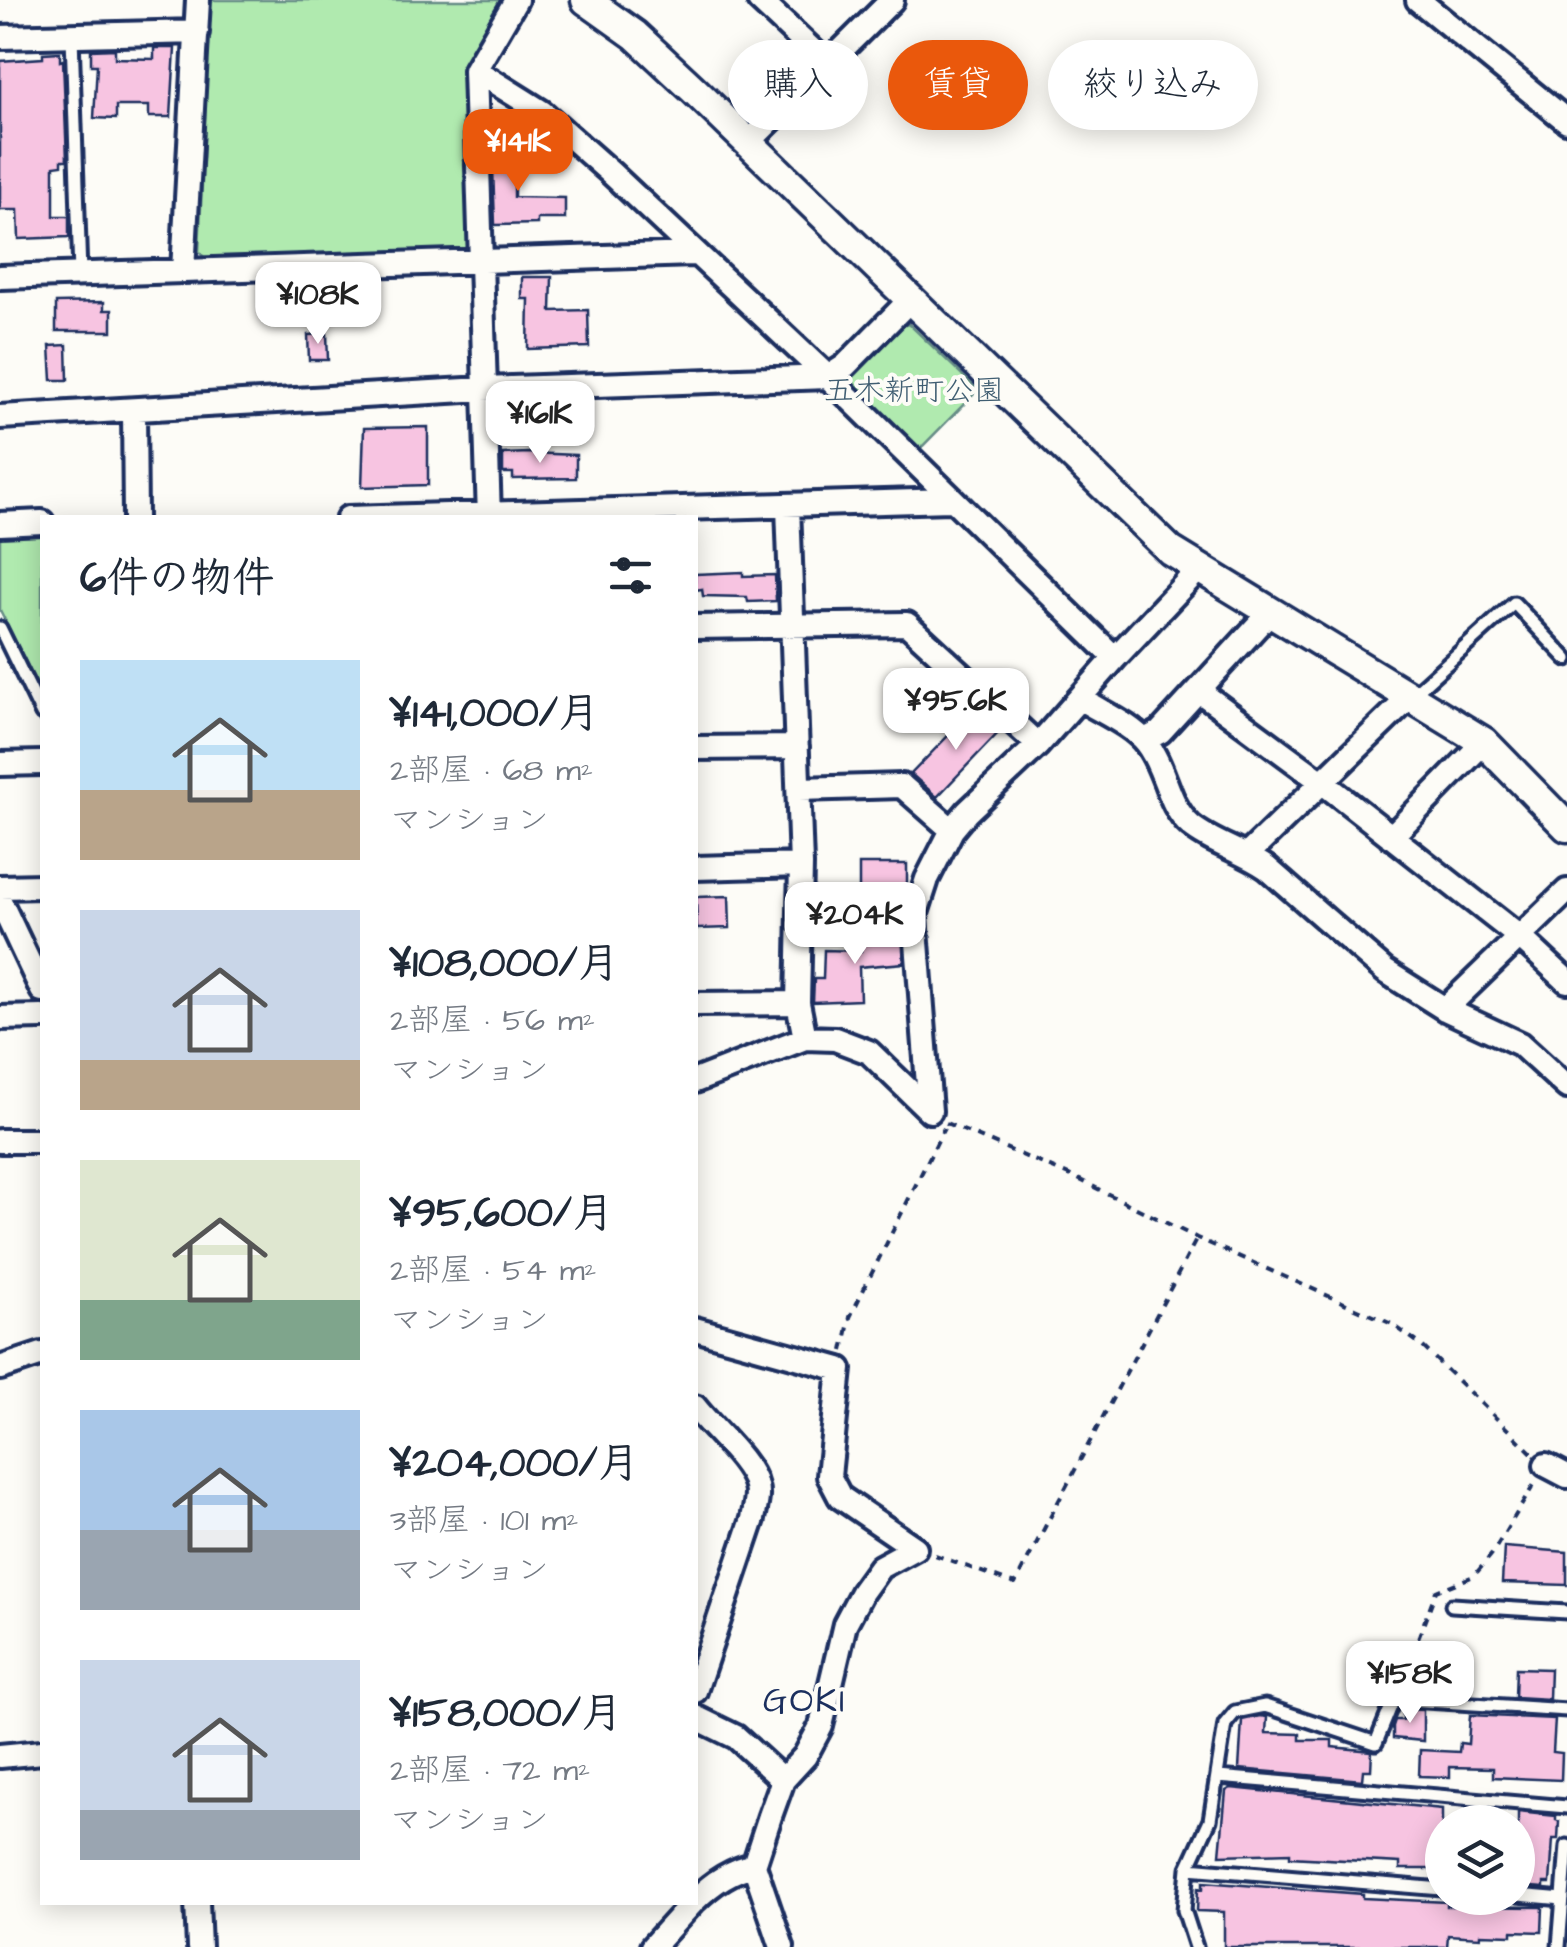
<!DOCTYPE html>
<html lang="ja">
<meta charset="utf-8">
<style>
body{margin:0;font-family:"Architects Daughter","Klee One",sans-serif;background:#f6f6f7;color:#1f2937;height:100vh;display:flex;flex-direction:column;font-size:38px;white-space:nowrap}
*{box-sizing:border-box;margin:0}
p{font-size:32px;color:#747a83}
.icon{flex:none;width:55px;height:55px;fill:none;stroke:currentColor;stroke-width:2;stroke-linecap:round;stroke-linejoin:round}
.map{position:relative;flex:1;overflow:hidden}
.side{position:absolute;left:40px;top:515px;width:658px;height:1390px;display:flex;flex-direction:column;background:#fff;border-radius:0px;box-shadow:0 5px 25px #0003}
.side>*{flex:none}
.guide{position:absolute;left:728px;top:40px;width:688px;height:90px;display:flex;gap:20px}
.fabs{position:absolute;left:1425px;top:1805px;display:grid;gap:20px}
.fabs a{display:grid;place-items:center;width:110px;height:110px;border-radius:50%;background:#fff;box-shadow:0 5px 25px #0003;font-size:50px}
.price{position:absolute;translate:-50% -85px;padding:0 22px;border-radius:20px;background:#fff;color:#222;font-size:32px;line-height:65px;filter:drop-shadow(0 2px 5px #0008)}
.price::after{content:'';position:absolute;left:50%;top:60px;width:30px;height:22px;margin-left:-15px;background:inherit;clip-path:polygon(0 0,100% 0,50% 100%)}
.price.active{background:#ea580c;color:#fff}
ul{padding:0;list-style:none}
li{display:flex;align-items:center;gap:30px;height:250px;padding:0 40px}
li span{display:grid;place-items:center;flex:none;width:280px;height:200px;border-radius:0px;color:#555}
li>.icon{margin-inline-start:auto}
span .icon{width:120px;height:120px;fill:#fffc;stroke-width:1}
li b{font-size:42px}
h2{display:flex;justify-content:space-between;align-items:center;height:120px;padding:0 40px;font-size:42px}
.tag{padding:0 35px;border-radius:45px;background:#fff;box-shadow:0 5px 25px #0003;font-size:35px;line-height:90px}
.tag.active{background:#ea580c;color:#fff}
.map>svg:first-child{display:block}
</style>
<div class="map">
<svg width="1567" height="1947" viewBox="0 0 1567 1947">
<rect width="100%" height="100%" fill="#fdfcf7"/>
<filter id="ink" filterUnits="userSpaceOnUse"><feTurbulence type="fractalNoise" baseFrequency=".01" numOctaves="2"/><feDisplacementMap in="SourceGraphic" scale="20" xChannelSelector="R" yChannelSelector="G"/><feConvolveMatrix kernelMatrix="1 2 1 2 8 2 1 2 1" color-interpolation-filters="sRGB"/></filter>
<g filter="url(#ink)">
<path fill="#b0eaaf" stroke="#668c86" stroke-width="2.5" d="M210 0H506L467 74 473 240 463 252 206 259 199 252Z
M909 324 978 390 915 454 848 388 847 377 896 327Z
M42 531V694L0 610V532Z"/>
<path fill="#f7c4e1" stroke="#1b2f5e" stroke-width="2.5" d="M154 48H175L171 117H149V106H116V119L94 118 97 65H91V50L115 49V58L154 59Z
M60 52V61L63 60 67 160H62V165L54 166V216H69V237L19 239 18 210H0V61L43 58V53Z
M492 139H501V145H514V197L565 198V219H537V224L495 225Z
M522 277H552L551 311 588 310 589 347 528 349 529 299H522Z
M104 302V310H112V331H56V303Z
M327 334 328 360H309L308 335Z
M67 345 68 380H52L50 346Z
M428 427V485L362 487 364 428Z
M529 453 576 455V478L513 479V473H503V454Z
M743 572V576L775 575 776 601 748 602 747 597 703 596 702 589 695 590V574Z
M975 708 1000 731 937 797 911 774Z
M859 864H907V890H891V894L859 891Z
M729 896 730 928 697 929 696 897Z
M861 936H902L904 963 859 967 860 1000 813 1002 814 979H823L824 950 861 951Z
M1504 1547 1567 1552V1585L1502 1583Z
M1516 1668 1550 1669 1549 1699 1515 1697Z
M1403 1709 1423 1710V1741L1393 1738V1726L1395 1720H1403Z
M1470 1715 1555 1719 1553 1752 1562 1753 1561 1780 1493 1777V1768L1450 1767V1777L1419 1776 1420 1750 1459 1752 1460 1743 1468 1744Z
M1260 1716 1267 1717 1266 1733 1300 1734V1740H1332V1747L1372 1751 1371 1770H1363L1362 1780 1239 1769 1242 1720Z
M1231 1788 1442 1809V1869H1400V1863L1290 1857V1853L1220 1855 1226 1791Z
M1518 1812 1556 1816V1820L1559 1821 1558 1839H1553L1550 1883H1544V1888L1518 1886Z
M1203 1882 1363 1894V1898L1447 1902V1906L1543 1907 1542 1932 1512 1931V1935L1480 1934V1937L1448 1935 1447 1947H1224V1912L1197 1911 1198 1888 1203 1889Z"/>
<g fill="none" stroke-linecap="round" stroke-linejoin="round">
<g stroke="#1b2f5e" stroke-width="19">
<path id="service" d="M72 36 80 274
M0 628 42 714
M1411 696 1514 603 1567 659
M1452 1605 1567 1612
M1218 1777 1567 1807
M1188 1868 1442 1889
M1518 1895 1563 1899
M1196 1947 1184 1910 1188 1868 1210 1820 1225 1724 1235 1712 1265 1706 1376 1743 1394 1699 1567 1710
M1559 1947 1567 1846"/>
</g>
<g stroke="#1b2f5e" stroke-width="30">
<path id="minor" d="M759 0 827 64
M1418 0 1567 121
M0 37 197 32
M475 70 542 112 611 173 828 377 1115 658
M748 143 892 0
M183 271 198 0
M0 277 694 254
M134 410 135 518
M0 417 483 389 828 377 845 366 911 299
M788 506 801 865 798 1003 805 1038
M348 518 950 500
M489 518 475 70 516 0
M0 524 42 522
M695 627 907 624 1038 745
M1199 691 1322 782 1522 939 1567 981
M1081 699C1101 712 1132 725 1146 743 1166 768 1167 805 1191 826 1213 844 1243 851 1267 868L1385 971 1445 1009 1520 1044 1567 1087
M1144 740 1160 732 1270 612
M695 748 797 747
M0 764 42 763
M799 789 902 786 952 830
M1391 837 1484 742
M1248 854 1411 696
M695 868 801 865
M0 887 42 886
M0 901 42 990
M695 1004 798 1003
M1445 1009 1567 891
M0 1018 42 1017
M695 1081 805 1038 835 1039 869 1052 930 1111
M930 1111 915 916 927 879 952 830 967 812 1038 745 1115 658 1198 570
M0 1141H42
M695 1329 840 1369 829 1476 840 1497 915 1548 880 1567 862 1592 845 1624 821 1726 805 1756 783 1780 770 1816 754 1865 782 1947
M0 1368 42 1354
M695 1407C711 1428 751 1462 756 1486 759 1496 755 1508 753 1519L695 1691
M1546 1465 1567 1476
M695 1717 736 1737 783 1780
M0 1756 42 1752
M695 1900C711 1884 731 1870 754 1865
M197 1902 199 1947
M652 1947 693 1902"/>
</g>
<g stroke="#1b2f5e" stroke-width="35">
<path id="tertiary" d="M586 0 635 35 694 90 1171 551 1484 742 1567 827"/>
</g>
<path stroke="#1b2f5e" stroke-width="4" stroke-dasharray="8 8" stroke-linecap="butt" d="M946 1123 1076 1178 1197 1238 1392 1324 1420 1344 1532 1453
M843 1351 850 1317 944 1128
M935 1555 1015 1584 1197 1238
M1401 1683 1436 1591 1474 1576 1492 1554 1535 1483"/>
<use href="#service" stroke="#fdfcf7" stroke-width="11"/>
<use href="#minor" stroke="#fdfcf7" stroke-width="22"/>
<use href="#tertiary" stroke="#fdfcf7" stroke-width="28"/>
</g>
</g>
<g text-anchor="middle" stroke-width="8" stroke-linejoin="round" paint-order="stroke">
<g font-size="30" fill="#405e72" stroke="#fdfcf7">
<text x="914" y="400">五木新町公園</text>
</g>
<g font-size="35" letter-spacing="2.5" fill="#1b2f5e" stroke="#fdfcf7">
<text x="805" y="1711">GOKI</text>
</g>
</g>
</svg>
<div class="fabs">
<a><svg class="icon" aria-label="layers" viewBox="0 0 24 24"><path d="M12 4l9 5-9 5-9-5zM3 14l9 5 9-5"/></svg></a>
</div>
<b class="price active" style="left:518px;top:194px">¥141K</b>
<b class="price" style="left:318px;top:347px">¥108K</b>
<b class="price" style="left:540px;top:466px">¥161K</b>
<b class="price" style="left:956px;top:753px">¥95.6K</b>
<b class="price" style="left:855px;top:967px">¥204K</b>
<b class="price" style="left:1410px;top:1726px">¥158K</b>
<div class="guide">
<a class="tag">購入</a>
<a class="tag active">賃貸</a>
<a class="tag">絞り込み</a>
</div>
<section class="side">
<h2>6件の物件<svg class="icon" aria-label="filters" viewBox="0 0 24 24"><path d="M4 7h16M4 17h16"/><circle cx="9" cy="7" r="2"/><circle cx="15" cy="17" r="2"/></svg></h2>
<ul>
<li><span style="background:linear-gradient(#bfe0f5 65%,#b9a48a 0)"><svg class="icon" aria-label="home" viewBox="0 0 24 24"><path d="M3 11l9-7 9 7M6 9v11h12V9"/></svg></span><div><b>¥141,000/月</b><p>2部屋 · 68 m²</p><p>マンション</p></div></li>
<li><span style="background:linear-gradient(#c9d6e8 75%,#b9a48a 0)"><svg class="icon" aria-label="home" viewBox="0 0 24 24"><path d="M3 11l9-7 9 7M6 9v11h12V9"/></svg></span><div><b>¥108,000/月</b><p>2部屋 · 56 m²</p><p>マンション</p></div></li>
<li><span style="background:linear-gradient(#dfe7d0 70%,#7fa58c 0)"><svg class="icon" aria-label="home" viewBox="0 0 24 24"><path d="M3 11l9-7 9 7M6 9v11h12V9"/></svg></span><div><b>¥95,600/月</b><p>2部屋 · 54 m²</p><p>マンション</p></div></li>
<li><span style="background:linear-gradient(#a9c7e8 60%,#9aa5b1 0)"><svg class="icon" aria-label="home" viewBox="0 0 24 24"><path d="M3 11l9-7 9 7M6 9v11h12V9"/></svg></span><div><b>¥204,000/月</b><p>3部屋 · 101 m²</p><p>マンション</p></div></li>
<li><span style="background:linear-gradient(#c9d6e8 75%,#9aa5b1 0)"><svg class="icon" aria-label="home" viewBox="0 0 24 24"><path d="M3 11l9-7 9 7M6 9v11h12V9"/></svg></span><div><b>¥158,000/月</b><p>2部屋 · 72 m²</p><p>マンション</p></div></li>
</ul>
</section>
</div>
